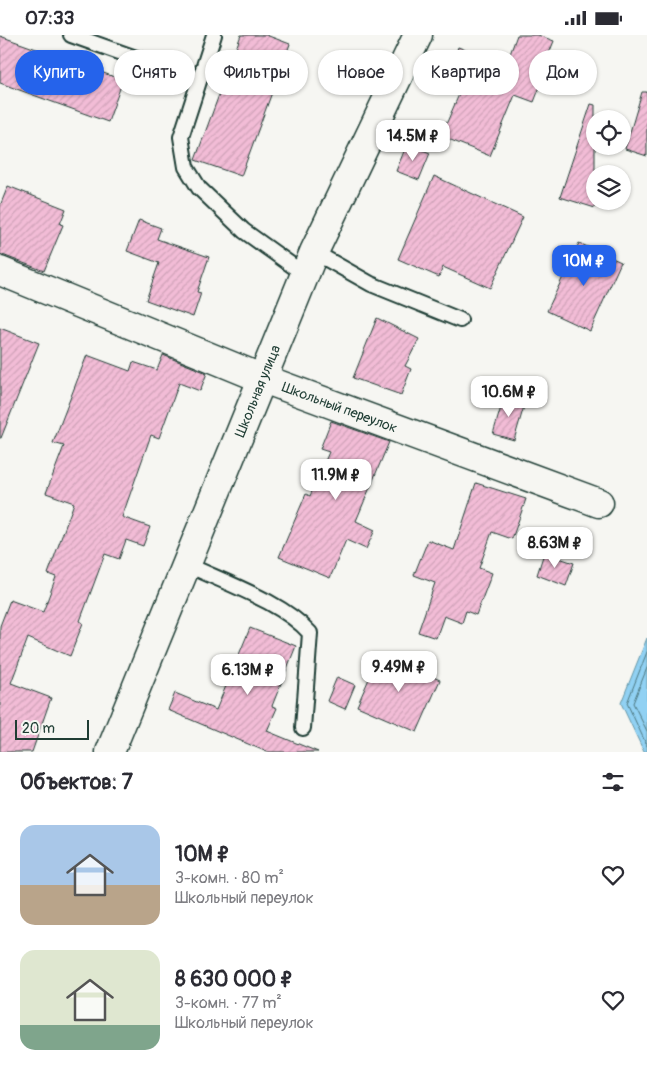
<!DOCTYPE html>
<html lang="ru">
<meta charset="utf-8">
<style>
body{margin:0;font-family:Pangolin,sans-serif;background:#f2f2f3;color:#2b2b33;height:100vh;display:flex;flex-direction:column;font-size:19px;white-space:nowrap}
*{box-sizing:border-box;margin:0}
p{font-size:16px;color:#7c7c81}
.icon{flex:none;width:28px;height:28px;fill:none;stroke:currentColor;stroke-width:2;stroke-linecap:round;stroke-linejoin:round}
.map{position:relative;height:717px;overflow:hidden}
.panel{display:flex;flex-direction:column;background:#fff;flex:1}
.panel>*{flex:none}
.banner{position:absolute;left:15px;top:15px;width:618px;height:45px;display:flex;gap:10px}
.buttons{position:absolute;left:586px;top:75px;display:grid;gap:10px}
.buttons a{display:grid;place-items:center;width:45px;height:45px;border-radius:50%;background:#fff;box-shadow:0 1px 4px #0004;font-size:25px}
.scale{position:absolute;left:15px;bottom:12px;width:74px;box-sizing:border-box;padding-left:5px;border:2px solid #1f3d34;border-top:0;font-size:14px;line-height:18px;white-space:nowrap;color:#1f3d34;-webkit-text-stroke:4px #f6f6f2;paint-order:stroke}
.price{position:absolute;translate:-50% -42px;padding:0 11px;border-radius:10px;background:#fff;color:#222;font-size:16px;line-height:32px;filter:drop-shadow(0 1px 2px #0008)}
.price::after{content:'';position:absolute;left:50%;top:30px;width:15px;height:11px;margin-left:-8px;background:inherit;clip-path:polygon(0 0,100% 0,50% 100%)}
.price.current{background:#2563eb;color:#fff}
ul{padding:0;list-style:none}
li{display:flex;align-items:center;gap:15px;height:125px;padding:0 20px}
li span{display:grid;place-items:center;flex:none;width:140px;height:100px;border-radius:15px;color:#555}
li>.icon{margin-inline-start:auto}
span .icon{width:60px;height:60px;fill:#fffc;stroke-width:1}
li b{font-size:21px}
h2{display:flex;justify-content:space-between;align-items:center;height:60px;padding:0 20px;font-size:21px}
.chip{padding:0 18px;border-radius:22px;background:#fff;box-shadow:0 1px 4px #0004;font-size:18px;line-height:45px}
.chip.current{background:#2563eb;color:#fff}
.status{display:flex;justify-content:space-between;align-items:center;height:35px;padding:0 25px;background:#fff;direction:ltr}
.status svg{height:14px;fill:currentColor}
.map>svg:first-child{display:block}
</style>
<div class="status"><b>07:33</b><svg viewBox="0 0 49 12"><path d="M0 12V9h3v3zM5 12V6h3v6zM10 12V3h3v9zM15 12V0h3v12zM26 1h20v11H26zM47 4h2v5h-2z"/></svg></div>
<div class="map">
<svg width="647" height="717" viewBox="0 0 647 717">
<defs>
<pattern id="building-hatch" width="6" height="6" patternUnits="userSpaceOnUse" patternTransform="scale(1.25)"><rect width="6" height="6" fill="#f2bcd6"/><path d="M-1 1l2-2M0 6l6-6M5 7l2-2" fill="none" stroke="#cfa2b8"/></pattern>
</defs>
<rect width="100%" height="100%" fill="#f6f6f2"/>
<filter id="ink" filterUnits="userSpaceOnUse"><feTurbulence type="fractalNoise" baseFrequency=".02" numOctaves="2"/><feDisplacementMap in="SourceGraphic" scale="10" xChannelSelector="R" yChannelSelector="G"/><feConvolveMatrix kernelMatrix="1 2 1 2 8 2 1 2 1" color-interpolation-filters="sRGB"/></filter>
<g filter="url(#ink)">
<path fill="#91d1f3" stroke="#6396a7" d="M647 603V717H644L621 668Z"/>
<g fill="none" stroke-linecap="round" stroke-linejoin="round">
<path stroke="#4d7880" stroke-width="1" d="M647 617 627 668 647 711
M647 633 633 668 647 696"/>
</g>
<path fill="url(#building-hatch)" stroke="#1f3d34" d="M241 0H266L290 9 241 141 195 125Z
M517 0H538L554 6 539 43 543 44 534 67 515 60 490 121 441 101 467 41 450 35 458 12 506 30Z
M0 1 123 45 108 87 0 48Z
M642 57H647V121L625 114Z
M591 69 595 70V173L560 162Z
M407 109 430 118 419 145 396 136Z
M434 141 523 182 490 253 443 232 439 242 398 224Z
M8 151 66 174 60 189 63 190 44 236 0 219V171Z
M139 185 161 193 157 204 209 222 197 257 201 258 193 282 146 265 159 228 127 216Z
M579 208 621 227 590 296 547 276Z
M377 283 419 304 405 331 411 334 401 360 353 343Z
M0 293 39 308 1 403H0Z
M87 320 130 336 133 327 157 335 163 320 207 338 200 356 179 348 159 403 151 400 122 482 150 492 143 511 126 505 119 524 105 519 80 586 83 588 70 621 28 603 11 648 51 663 32 717H0V591L10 565 43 577 56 542 48 539 74 468 46 458 64 411 53 408Z
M504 362 525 368 514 405 493 399Z
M331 386 389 407 356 486 375 495 366 514 346 505 330 543 279 522 306 459 310 461 329 417 320 414Z
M476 448 526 464 512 504 492 497 479 533 492 538 476 580 466 576 462 588 444 581 436 603 418 597 435 548 414 540 428 505 454 515Z
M544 518 574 528 566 551 537 540Z
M250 593 296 611 272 671 277 673 267 696 318 717H267L168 675 175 658 216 675Z
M380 619 440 645 417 697 357 671Z
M337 642 355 650 345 674 327 666Z"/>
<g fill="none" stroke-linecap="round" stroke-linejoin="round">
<g stroke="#1f3d34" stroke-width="18">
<path id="service" d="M71 0 198 45
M214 0 181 102 186 132 199 153 244 196 304 239
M314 217 371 249 460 285
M186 529C225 548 281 566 310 598L303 693"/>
</g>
<g stroke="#1f3d34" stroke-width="31">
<g id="minor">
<path id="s1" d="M0 236 261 343 599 468"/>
<path id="s2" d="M110 717 314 217 418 0"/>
</g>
</g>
<use href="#service" stroke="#f6f6f2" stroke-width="14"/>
<use href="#minor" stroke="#f6f6f2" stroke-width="28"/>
</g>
</g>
<g text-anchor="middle" stroke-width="4.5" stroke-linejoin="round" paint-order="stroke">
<g font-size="14" fill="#1f3d34" stroke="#f6f6f2">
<text dy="5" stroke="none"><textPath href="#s2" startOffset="390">Школьная улица</textPath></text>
<text dy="5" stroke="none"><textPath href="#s1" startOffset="366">Школьный переулок</textPath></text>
</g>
</g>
</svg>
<div class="buttons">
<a><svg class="icon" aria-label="locate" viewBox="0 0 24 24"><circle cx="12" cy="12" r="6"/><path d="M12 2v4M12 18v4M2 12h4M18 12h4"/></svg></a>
<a><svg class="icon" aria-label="layers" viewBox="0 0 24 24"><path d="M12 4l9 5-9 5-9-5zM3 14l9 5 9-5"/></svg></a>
</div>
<div class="scale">20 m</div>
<b class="price" style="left:413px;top:127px">14.5M ₽</b>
<b class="price current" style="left:584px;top:252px">10M ₽</b>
<b class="price" style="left:509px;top:383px">10.6M ₽</b>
<b class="price" style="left:336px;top:466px">11.9M ₽</b>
<b class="price" style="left:555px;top:534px">8.63M ₽</b>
<b class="price" style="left:399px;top:658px">9.49M ₽</b>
<b class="price" style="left:248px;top:661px">6.13M ₽</b>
<div class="banner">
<a class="chip current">Купить</a>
<a class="chip">Снять</a>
<a class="chip">Фильтры</a>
<a class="chip">Новое</a>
<a class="chip">Квартира</a>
<a class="chip">Дом</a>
</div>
</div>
<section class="panel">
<h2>Объектов: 7<svg class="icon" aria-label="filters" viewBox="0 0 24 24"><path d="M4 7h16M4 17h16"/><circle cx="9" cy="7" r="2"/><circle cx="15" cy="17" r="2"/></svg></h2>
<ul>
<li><span style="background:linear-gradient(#a9c7e8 60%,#b9a48a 0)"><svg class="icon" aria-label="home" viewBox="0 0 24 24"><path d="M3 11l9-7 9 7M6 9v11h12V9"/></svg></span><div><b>10M ₽</b><p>3-комн. · 80 m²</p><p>Школьный переулок</p></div><svg class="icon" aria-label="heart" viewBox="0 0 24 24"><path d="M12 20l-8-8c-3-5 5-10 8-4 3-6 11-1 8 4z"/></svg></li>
<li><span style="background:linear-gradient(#dfe7d0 75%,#7fa58c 0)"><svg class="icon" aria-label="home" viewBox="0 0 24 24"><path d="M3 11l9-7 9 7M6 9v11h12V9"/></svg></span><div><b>8 630 000 ₽</b><p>3-комн. · 77 m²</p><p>Школьный переулок</p></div><svg class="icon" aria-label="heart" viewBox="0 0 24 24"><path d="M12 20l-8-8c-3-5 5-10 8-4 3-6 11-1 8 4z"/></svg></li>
</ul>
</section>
